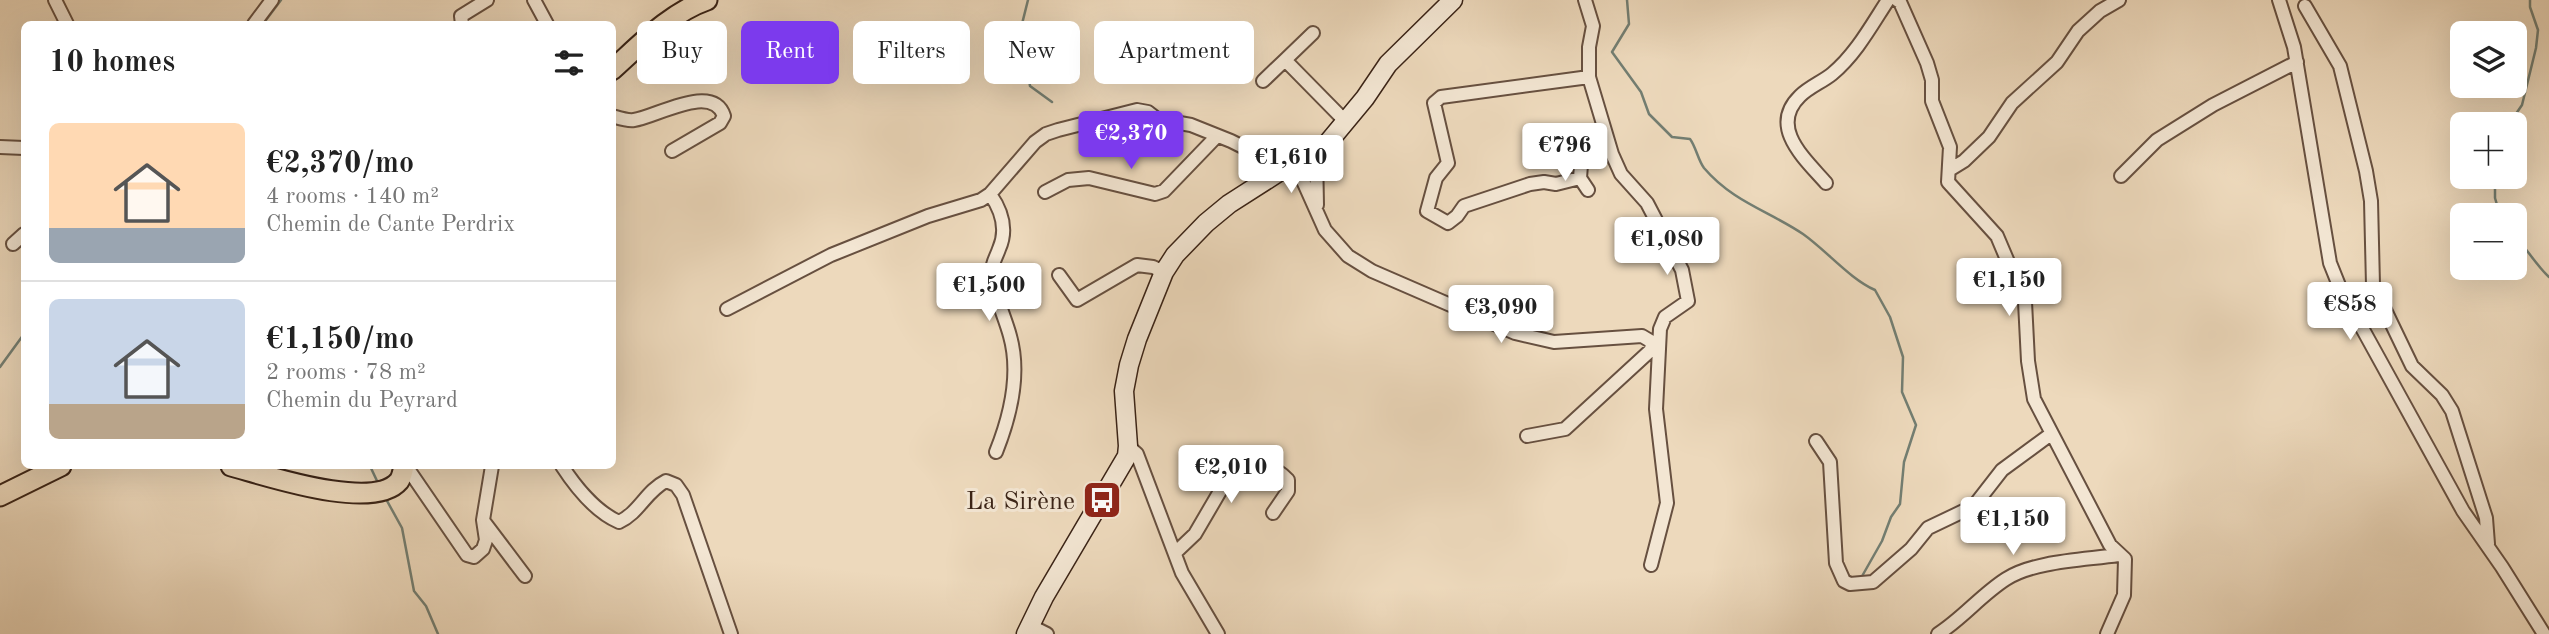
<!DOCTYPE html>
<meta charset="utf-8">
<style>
body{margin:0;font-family:"Old Standard TT",serif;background:#f6f6f6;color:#222;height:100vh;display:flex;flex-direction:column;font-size:26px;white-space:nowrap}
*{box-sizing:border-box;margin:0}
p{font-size:23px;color:#767676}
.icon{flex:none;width:38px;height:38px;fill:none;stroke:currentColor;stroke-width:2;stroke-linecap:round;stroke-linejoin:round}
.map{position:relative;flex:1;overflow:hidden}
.panel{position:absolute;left:21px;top:21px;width:595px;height:448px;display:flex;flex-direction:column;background:#fff;border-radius:10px;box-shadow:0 7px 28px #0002}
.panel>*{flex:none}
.top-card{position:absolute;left:637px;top:21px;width:665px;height:63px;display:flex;gap:14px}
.controls{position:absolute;left:2450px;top:21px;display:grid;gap:14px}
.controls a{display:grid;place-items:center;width:77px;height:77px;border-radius:10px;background:#fff;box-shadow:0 7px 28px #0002;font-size:35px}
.price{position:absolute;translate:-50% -60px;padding:0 16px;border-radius:7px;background:#fff;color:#222;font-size:23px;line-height:46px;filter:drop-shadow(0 2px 4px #0008)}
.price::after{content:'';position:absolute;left:50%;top:42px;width:21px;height:16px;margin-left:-10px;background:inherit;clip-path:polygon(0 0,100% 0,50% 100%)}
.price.active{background:#7c3aed;color:#fff}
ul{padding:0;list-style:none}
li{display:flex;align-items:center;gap:21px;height:175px;padding:0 28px}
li+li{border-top:2px solid #e0e0e0}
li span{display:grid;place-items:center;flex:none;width:196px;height:140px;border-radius:10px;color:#555}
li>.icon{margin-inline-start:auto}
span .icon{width:84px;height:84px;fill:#fffc;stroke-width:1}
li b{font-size:30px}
h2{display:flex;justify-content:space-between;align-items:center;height:84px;padding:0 28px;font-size:30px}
.chip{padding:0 24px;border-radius:10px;background:#fff;box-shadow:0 7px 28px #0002;font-size:24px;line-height:63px}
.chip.active{background:#7c3aed;color:#fff}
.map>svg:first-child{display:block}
</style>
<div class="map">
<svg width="2549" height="634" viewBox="0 0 2549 634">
<rect width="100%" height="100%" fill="#edd9bc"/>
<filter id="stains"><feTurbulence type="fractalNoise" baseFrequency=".00286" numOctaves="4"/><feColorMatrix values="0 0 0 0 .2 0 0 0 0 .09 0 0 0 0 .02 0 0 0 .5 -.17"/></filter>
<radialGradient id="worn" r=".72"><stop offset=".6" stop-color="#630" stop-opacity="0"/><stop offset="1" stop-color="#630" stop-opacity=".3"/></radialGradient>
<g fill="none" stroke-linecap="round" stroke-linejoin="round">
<path stroke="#737e72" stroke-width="2.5" d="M1028 0 1017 44 1019 57 1027 66 1030 86 1052 102
M1627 0 1629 24 1612 52 1641 92 1649 114 1672 137 1690 139C1696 147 1698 160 1704 168 1733 202 1769 211 1803 234 1827 251 1850 279 1875 290L1890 317 1903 357 1902 392 1916 425 1904 462 1900 504 1891 517 1882 541 1861 578
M263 24 281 0
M2509 124 2522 105 2536 48 2538 30 2530 7V0
M2495 177V198L2500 215
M2515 236C2527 249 2536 265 2549 277
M0 367 24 334
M370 466 378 483
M386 499 402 528 414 591 426 606 438 634"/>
<g stroke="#675040" stroke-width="16">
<path id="street" d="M55 0 67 24
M534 0 547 24
M1585 0 1593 26 1589 47V77L1612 154 1621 174 1647 203 1682 270 1688 301 1665 317 1660 329 1656 409 1667 503 1651 565
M1897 0 1900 2 1927 63 1932 80V101L1950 147 1948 182 1997 236 2025 302 2028 361 2034 399 2110 545 2125 559 2124 595 2107 634
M2279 0 2294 47 2330 263 2340 288 2463 511 2502 567 2544 634
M2305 6 2340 66 2366 171 2371 201 2373 285 2412 366 2442 395 2452 411 2486 518 2488 544
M254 24 272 0
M462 24 461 16 487 0
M1313 33 1285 60 1346 122
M1263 81 1285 60
M612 116C619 118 627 121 634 120 656 117 713 82 724 116L720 123 672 151
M0 147 24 148
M1316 153 1317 205
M1295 163 1325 230 1348 256 1372 271 1515 333 1554 342 1642 336 1652 342 1651 350 1565 429 1527 436
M1581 165 1580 178 1588 190
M1951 169 1964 161 1989 137 2012 103 2057 62 2078 31 2100 11 2119 0
M2121 176 2157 140 2213 105 2297 62
M1580 178 1556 184 1544 182 1530 184 1464 206 1457 216 1448 223 1427 211 1436 178 1448 163 1434 103 1441 97 1589 77
M1826 183C1805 159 1768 127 1800 96 1809 87 1822 82 1832 74 1856 54 1871 26 1888 0
M1045 192 1068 180 1089 178 1155 194 1164 191 1217 136
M990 194C1002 211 1008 229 999 249 996 258 991 264 992 274 994 295 1005 317 1010 336 1021 375 1010 417 996 452
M13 244 24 234
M1059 275 1077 300 1137 265 1153 267 1164 272
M727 309 831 255 928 216 981 200 990 194 1035 142 1046 134 1058 130 1137 110 1148 112 1157 119 1191 125 1231 141 1269 160 1282 170
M1816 441 1830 462 1836 563 1844 581 1850 584 1873 582 1911 549 1928 528 1974 506 2002 470 2051 434
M1128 446 1137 454 1182 573 1218 634
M406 466 467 555 474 557 483 549 486 540 483 520 492 466
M562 466C575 486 596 512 619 522 639 513 646 491 666 481L676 485 683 495 731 634
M485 523 525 576
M1175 553 1195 534 1233 469C1258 465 1269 460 1288 480V491L1273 513
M1029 625 1047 634
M1938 634C1963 618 1981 595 2006 579 2034 561 2084 560 2118 555"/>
</g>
<g stroke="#3a2316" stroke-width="21">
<path id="secondary" d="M1026 634 1044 597 1127 456 1128 446 1124 391 1129 365 1137 339 1164 272 1175 255 1206 223 1229 204 1282 170 1326 145 1365 98 1388 64 1453 0"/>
</g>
<g stroke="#3a2316" stroke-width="23">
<path id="primary" d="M612 70C641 44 670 13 707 0
M231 466C265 475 373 512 399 481 402 477 403 470 404 466
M0 496 61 466"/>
</g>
<use href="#street" stroke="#f3e6d3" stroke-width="12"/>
<use href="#secondary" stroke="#f3e6d3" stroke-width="18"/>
<use href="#primary" stroke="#edd9bc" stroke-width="19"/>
</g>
<defs>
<g id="bus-square" transform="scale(2.0125)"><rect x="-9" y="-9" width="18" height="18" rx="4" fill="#8f2418" stroke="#f3e6d3"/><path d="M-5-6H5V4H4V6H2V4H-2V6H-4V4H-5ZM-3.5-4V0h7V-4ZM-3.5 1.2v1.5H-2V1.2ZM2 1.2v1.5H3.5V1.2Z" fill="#fff"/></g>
</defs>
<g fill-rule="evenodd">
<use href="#bus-square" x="1102" y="500"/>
</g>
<g text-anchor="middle" stroke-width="6" stroke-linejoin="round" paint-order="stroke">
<g font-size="26" fill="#3a2316" stroke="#f3e6d3" text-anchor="end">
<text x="1075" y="509">La Sirène</text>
</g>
</g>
<rect width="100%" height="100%" filter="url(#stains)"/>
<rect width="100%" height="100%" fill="url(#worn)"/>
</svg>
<div class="controls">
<a><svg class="icon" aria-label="layers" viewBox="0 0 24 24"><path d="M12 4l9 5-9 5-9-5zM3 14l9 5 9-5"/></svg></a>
<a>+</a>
<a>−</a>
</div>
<b class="price active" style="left:1131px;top:171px">€2,370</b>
<b class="price" style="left:1565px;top:183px">€796</b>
<b class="price" style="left:1291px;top:195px">€1,610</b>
<b class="price" style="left:1667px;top:277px">€1,080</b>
<b class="price" style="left:2009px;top:318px">€1,150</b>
<b class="price" style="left:989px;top:323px">€1,500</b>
<b class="price" style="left:2350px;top:342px">€858</b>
<b class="price" style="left:1501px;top:345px">€3,090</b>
<b class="price" style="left:1231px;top:505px">€2,010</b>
<b class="price" style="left:2013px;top:557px">€1,150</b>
<div class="top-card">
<a class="chip">Buy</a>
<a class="chip active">Rent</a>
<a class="chip">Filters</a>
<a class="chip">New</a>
<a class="chip">Apartment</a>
</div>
<section class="panel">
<h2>10 homes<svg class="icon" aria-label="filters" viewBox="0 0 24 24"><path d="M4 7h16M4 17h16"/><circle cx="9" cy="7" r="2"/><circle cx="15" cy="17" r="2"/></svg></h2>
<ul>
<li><span style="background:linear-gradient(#ffd9b3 75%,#9aa5b1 0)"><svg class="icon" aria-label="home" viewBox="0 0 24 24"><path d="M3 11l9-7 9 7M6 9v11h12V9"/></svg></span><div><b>€2,370/mo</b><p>4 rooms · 140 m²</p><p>Chemin de Cante Perdrix</p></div></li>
<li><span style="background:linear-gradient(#c9d6e8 75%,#b9a48a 0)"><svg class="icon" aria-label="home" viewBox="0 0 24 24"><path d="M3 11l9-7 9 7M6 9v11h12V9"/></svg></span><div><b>€1,150/mo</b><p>2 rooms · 78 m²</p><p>Chemin du Peyrard</p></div></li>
</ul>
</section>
</div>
